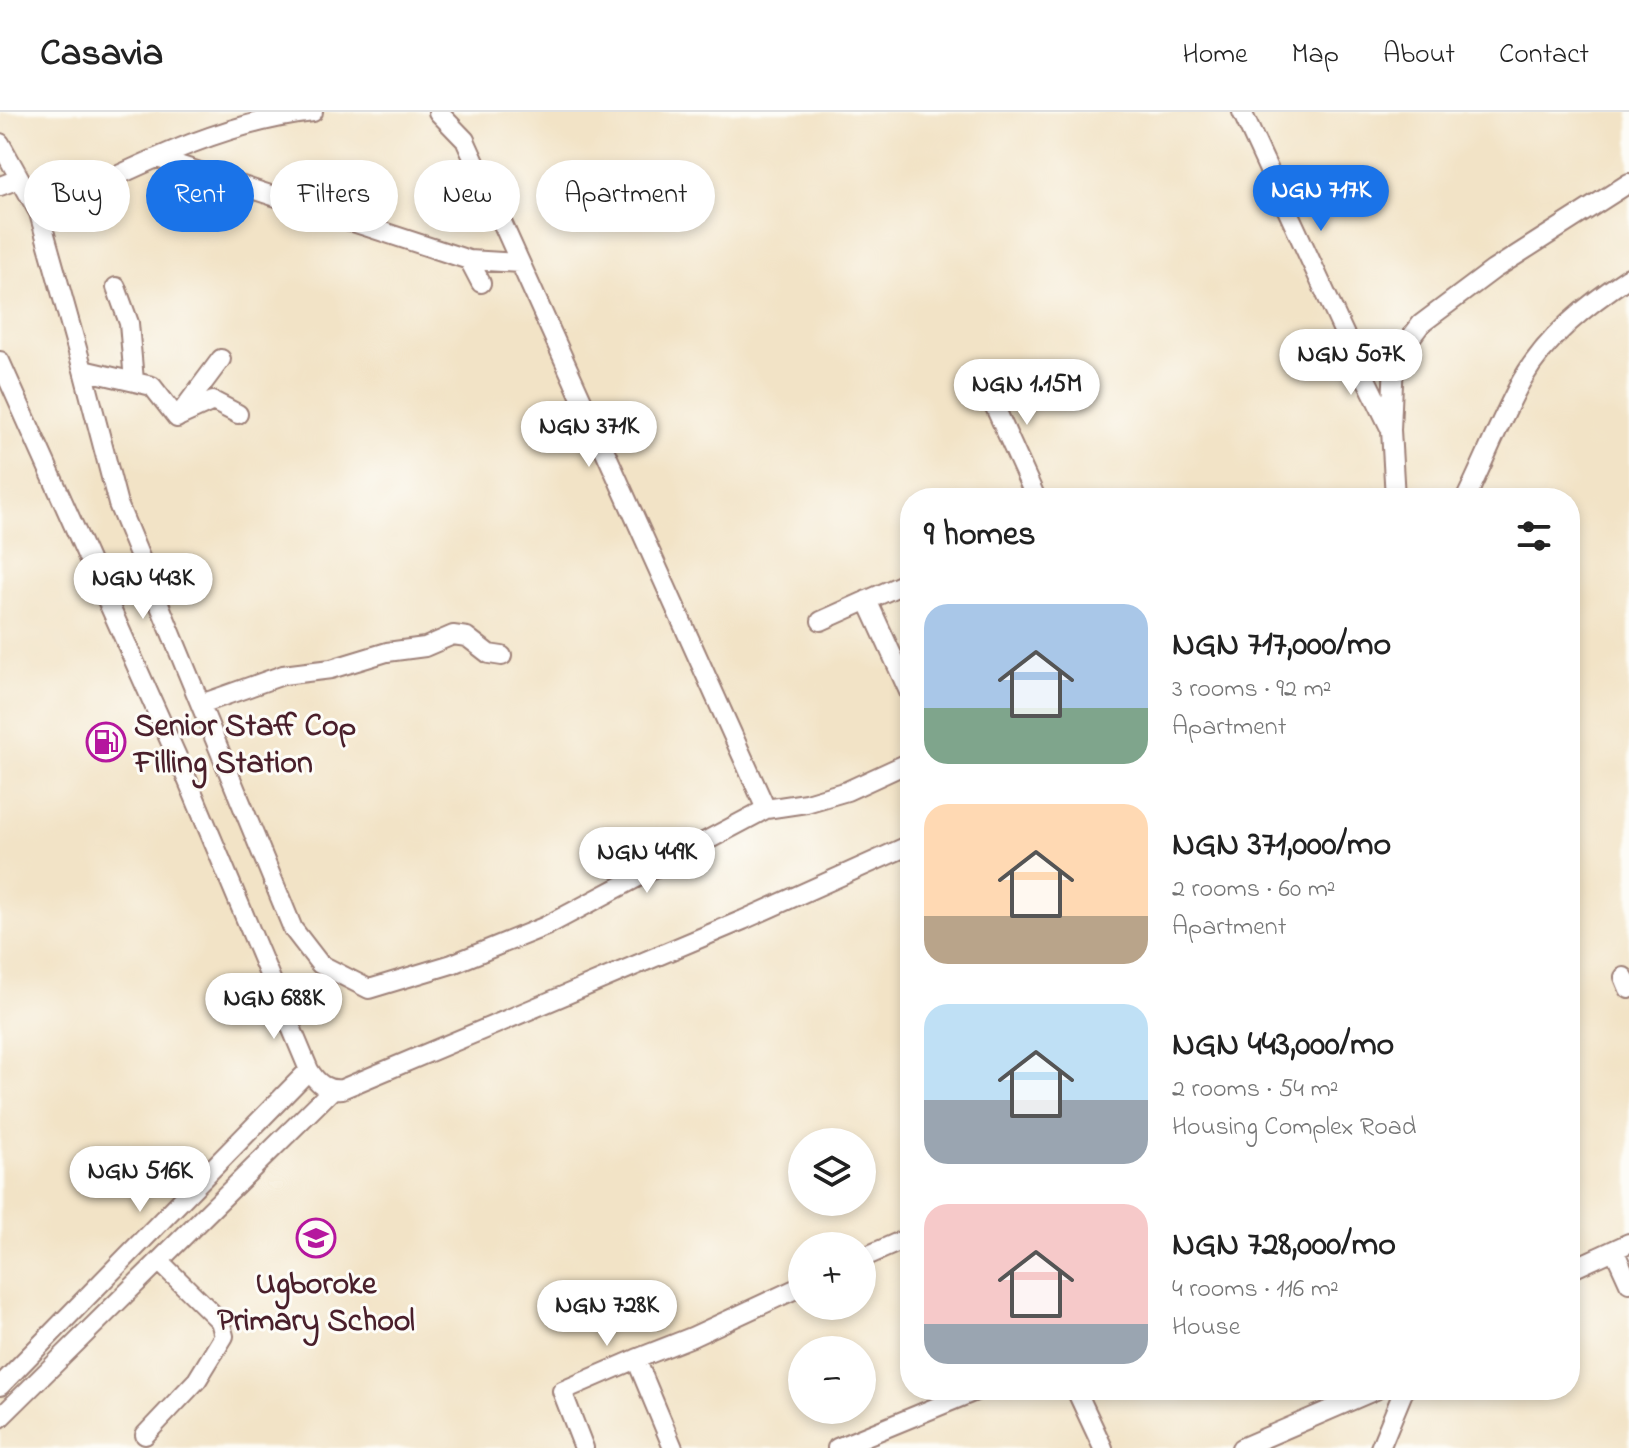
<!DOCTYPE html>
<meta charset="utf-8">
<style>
body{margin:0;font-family:"Indie Flower",sans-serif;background:#f2f2f2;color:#222;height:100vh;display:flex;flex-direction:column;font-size:30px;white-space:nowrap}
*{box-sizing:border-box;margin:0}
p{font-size:26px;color:#767676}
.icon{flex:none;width:44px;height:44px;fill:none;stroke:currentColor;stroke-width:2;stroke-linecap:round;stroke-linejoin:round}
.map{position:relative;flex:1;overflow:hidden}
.sheet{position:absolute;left:900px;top:376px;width:680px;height:912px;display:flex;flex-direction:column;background:#fff;border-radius:32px;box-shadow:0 4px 12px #0003}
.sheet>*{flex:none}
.hud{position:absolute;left:24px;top:48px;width:756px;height:72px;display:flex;gap:16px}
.controls{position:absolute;left:788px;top:1016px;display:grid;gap:16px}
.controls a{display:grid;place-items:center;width:88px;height:88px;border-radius:50%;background:#fff;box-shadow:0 4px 12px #0003;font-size:40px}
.price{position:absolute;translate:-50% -68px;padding:0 18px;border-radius:28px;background:#fff;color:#222;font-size:26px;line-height:52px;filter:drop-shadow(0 2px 4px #0008)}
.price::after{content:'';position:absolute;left:50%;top:48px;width:24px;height:18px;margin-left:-12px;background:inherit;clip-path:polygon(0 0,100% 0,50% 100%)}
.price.active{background:#1a73e8;color:#fff}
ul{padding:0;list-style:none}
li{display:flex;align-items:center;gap:24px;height:200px;padding:0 24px}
li span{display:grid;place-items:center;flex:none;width:224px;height:160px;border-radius:24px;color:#555}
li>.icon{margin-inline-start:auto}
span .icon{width:96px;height:96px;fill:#fffc;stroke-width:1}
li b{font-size:34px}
h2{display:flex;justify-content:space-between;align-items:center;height:96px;padding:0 24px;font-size:34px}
.tag{padding:0 28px;border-radius:36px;background:#fff;box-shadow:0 4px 12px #0003;font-size:28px;line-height:72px}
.tag.active{background:#1a73e8;color:#fff}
header{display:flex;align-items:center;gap:48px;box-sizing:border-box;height:112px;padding:0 40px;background:#fff;border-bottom:2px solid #e0e0e0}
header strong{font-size:38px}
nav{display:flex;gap:44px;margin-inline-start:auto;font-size:28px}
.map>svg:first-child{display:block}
</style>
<header>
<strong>Casavia</strong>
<nav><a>Home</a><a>Map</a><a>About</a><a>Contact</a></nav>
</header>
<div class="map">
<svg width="1629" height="1336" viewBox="0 0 1629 1336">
<rect width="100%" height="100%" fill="#fdfcf7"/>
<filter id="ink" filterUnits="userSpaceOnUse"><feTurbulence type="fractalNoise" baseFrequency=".0125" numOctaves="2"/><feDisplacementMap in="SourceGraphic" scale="16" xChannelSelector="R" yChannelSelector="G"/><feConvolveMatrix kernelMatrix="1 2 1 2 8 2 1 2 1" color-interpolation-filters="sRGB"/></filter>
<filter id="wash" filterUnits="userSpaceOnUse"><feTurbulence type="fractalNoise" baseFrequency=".006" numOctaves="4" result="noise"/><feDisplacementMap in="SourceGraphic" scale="32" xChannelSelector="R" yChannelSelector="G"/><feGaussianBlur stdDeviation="1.8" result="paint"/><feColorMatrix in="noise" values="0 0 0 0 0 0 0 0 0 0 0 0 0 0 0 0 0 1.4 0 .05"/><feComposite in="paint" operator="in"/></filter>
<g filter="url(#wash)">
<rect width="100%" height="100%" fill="#f2e3c6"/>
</g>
<g filter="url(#ink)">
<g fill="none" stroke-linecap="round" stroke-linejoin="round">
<g stroke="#9e8178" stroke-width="22">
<path id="minor" d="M438 0 465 28 766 697
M1242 0 1350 234 1394 248
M0 31 39 101 83 258 118 392 293 817 320 852 369 877 452 852 546 814 766 697 806 691 847 679 910 650
M157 46 469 148 520 151
M0 74 19 67
M39 101C126 60 215 11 313 0
M469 148 481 171
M116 175 129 211 134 269
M1350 234 1389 314
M0 249 187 667 309 958C317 971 326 979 342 977L743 808 910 733
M83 258 152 274 177 306 221 247
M980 262 1036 386
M180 304 213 289 238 302
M1395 386 1391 318 1394 248 1421 212 1493 158 1629 71
M1466 386C1485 347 1501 306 1522 268 1547 224 1588 192 1629 165
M867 488 910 582
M821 509 910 469
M201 592 283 563 331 557 387 540 425 535 453 523 467 525 489 542 502 544
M1624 865 1629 877
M1614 1138 1629 1171
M862 1146 910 1125
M1570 1158 1629 1131
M636 1247 692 1225 802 1174
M0 1274 309 958
M1076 1278 1103 1336
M0 1306 332 978
M145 1323 197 1268 224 1224 220 1209 160 1150
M584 1336 562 1279 636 1247 673 1336
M837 1336 978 1278
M1241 1336 1376 1278
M1380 1336 1404 1278"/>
</g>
<use href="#minor" stroke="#fff" stroke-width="18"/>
</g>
</g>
<defs>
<g id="fuel-ring" transform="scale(2)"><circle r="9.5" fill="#fdfcf7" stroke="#b5179e" stroke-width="1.5"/><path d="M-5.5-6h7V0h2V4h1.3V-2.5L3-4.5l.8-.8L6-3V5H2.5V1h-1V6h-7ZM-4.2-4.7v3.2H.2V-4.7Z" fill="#b5179e"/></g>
<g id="school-ring" transform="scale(2)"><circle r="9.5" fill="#fdfcf7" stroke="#b5179e" stroke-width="1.5"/><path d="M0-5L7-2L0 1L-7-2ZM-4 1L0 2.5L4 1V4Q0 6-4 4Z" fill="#b5179e"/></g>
</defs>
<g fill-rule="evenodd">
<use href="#fuel-ring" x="106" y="630"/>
<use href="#school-ring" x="316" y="1126"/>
</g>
<g text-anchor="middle" stroke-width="6" stroke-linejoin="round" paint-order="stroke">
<g font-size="32" font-weight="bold" fill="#4a1f2b" stroke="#fdfcf7" text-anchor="start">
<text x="134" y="623">Senior Staff Cop<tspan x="134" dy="37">Filling Station</tspan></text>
<text x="316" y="1181" text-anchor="middle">Ugboroke<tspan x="316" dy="37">Primary School</tspan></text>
</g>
</g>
</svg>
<div class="controls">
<a><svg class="icon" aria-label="layers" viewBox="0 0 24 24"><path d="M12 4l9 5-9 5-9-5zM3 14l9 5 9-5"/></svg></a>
<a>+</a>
<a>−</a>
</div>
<b class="price active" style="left:1321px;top:121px">NGN 717K</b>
<b class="price" style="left:1351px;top:285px">NGN 507K</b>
<b class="price" style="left:1027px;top:315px">NGN 1.15M</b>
<b class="price" style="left:589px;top:357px">NGN 371K</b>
<b class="price" style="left:143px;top:509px">NGN 443K</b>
<b class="price" style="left:647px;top:783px">NGN 449K</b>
<b class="price" style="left:274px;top:929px">NGN 688K</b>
<b class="price" style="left:140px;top:1102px">NGN 516K</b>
<b class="price" style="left:607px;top:1236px">NGN 728K</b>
<div class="hud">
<a class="tag">Buy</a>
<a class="tag active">Rent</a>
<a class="tag">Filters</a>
<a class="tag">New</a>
<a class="tag">Apartment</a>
</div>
<section class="sheet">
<h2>9 homes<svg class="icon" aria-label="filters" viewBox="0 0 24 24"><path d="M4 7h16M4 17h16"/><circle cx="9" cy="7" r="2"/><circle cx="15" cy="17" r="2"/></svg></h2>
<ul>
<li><span style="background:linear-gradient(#a9c7e8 65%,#7fa58c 0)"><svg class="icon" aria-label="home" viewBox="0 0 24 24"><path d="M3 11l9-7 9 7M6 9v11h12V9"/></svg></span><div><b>NGN 717,000/mo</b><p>3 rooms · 92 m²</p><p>Apartment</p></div></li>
<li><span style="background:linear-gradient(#ffd9b3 70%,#b9a48a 0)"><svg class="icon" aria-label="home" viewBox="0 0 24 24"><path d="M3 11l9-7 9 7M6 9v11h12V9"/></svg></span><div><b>NGN 371,000/mo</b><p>2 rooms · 60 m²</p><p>Apartment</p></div></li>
<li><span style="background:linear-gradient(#bfe0f5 60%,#9aa5b1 0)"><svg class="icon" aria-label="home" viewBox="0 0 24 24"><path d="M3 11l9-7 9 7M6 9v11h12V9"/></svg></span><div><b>NGN 443,000/mo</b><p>2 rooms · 54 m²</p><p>Housing Complex Road</p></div></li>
<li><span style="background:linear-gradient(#f6c9c9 75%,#9aa5b1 0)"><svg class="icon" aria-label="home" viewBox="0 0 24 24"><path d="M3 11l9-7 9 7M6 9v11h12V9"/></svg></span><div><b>NGN 728,000/mo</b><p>4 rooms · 116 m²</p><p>House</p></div></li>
</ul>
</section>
</div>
